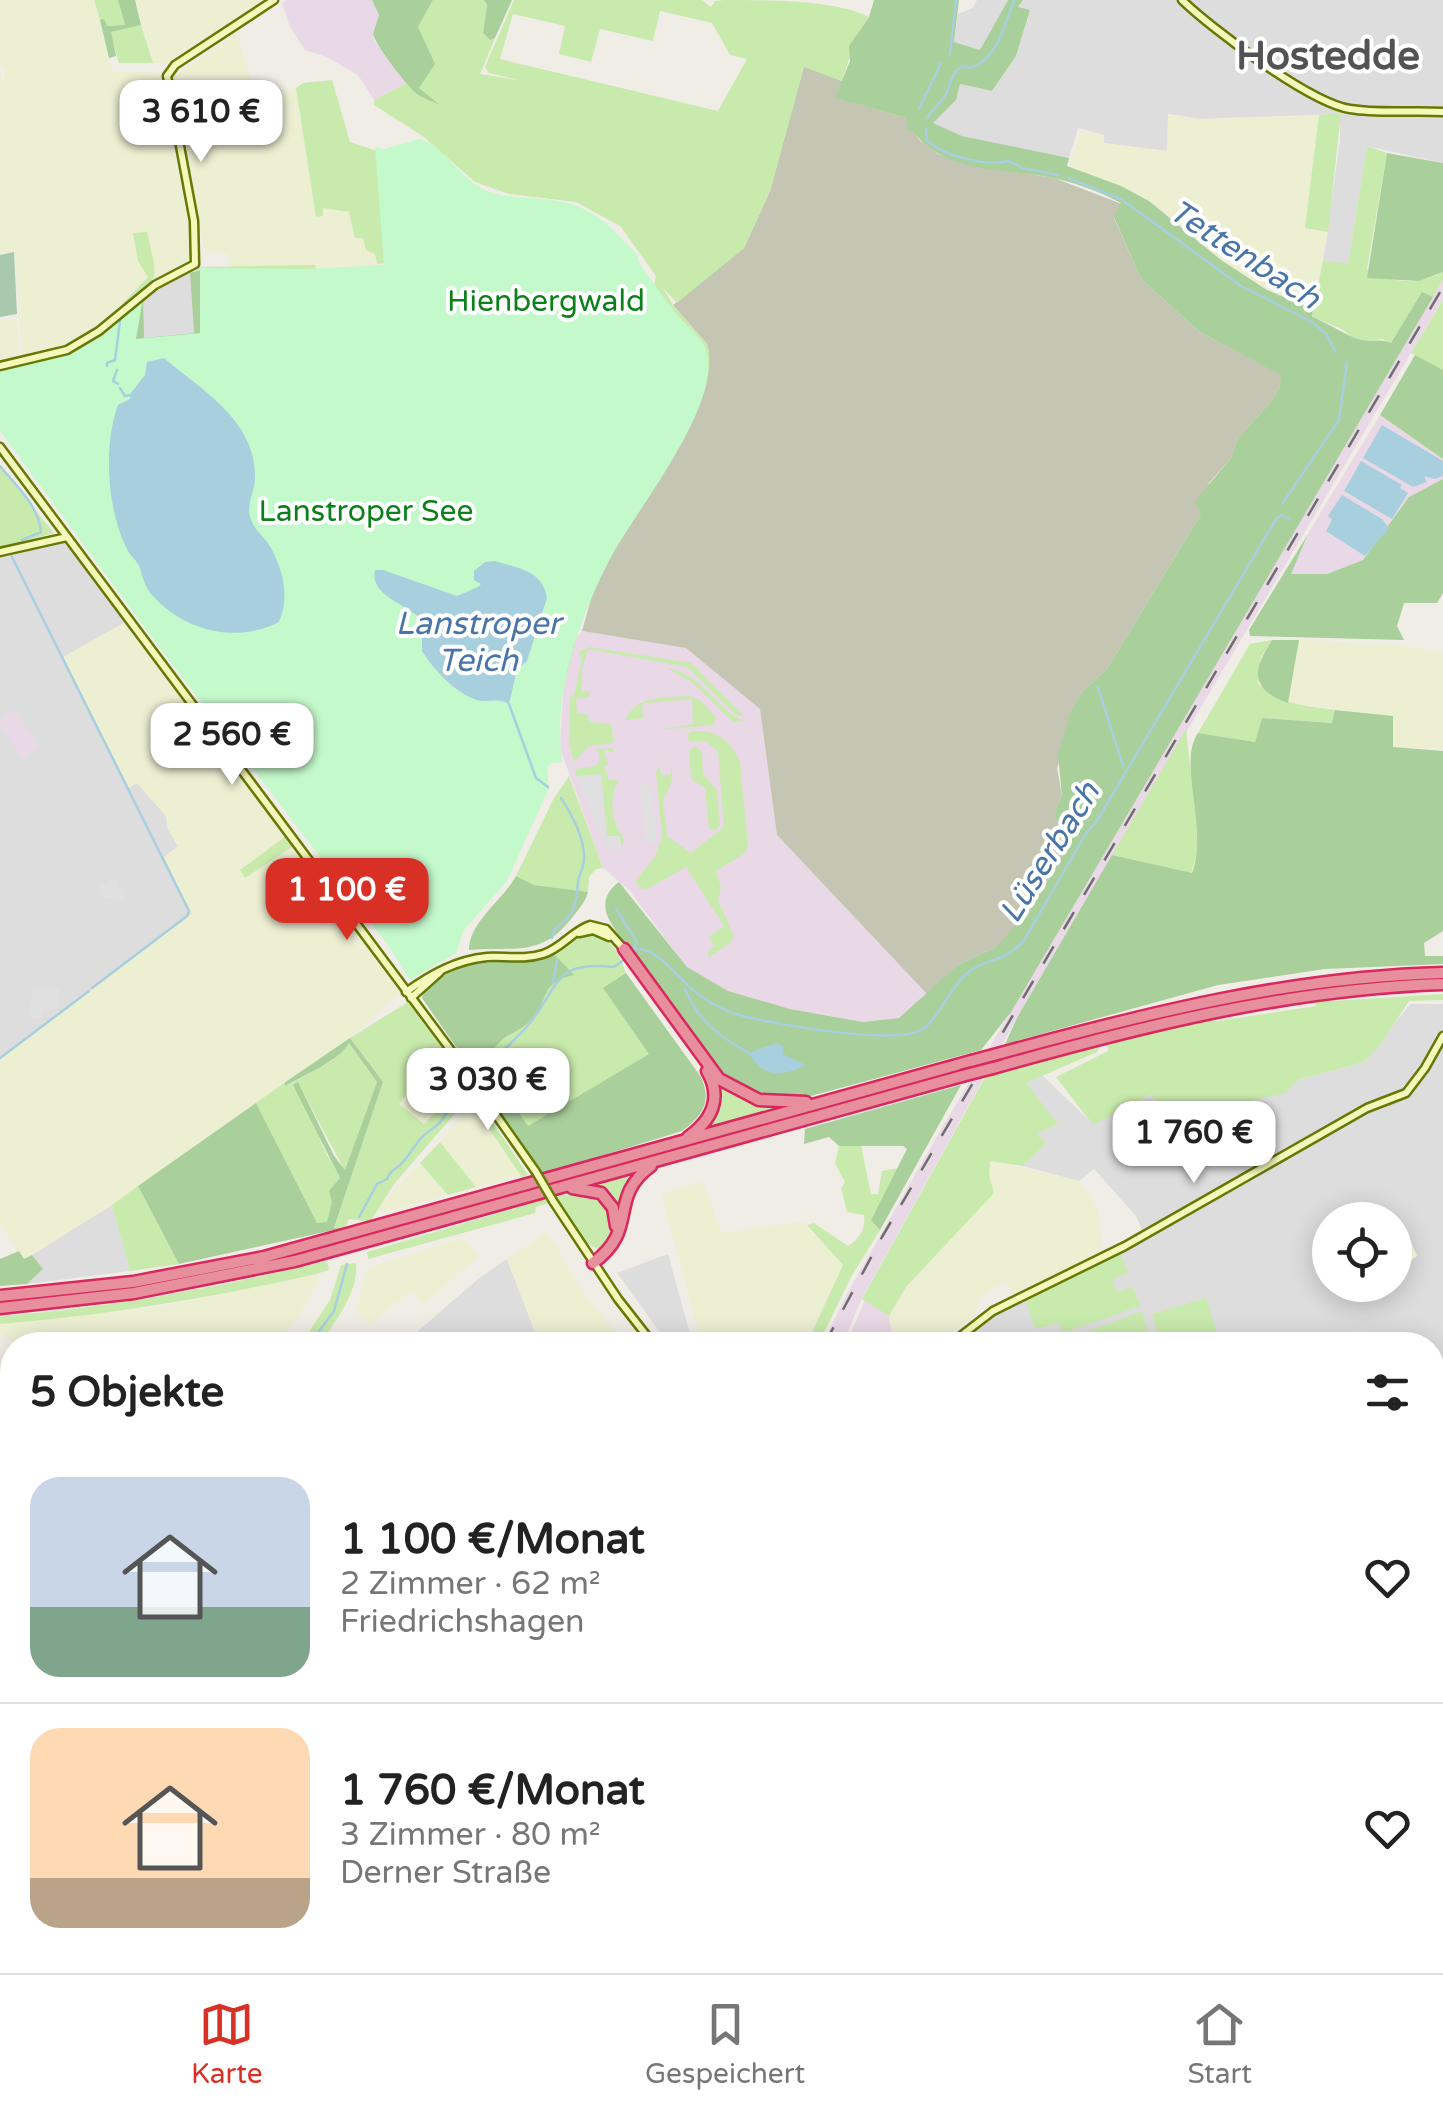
<!DOCTYPE html>
<html lang="de">
<meta charset="utf-8">
<style>
body{margin:0;font-family:"Varela Round",sans-serif;background:#f6f6f6;color:#222;height:100vh;display:flex;flex-direction:column;font-size:38px;white-space:nowrap}
*{box-sizing:border-box;margin:0}
p{font-size:32px;color:#767676}
.icon{flex:none;width:55px;height:55px;fill:none;stroke:currentColor;stroke-width:2;stroke-linecap:round;stroke-linejoin:round}
.map{position:relative;flex:1;overflow:hidden}
.details{position:absolute;left:0px;top:1332px;width:1445px;height:642px;display:flex;flex-direction:column;background:#fff;border-radius:40px 40px 0 0;box-shadow:0 5px 25px #0003}
.details>*{flex:none}
.tools{position:absolute;left:1312px;top:1202px;display:grid;gap:20px}
.tools a{display:grid;place-items:center;width:100px;height:100px;border-radius:50%;background:#fff;box-shadow:0 5px 25px #0003;font-size:50px}
.price{position:absolute;translate:-50% -85px;padding:0 22px;border-radius:20px;background:#fff;color:#222;font-size:32px;line-height:65px;filter:drop-shadow(0 2px 5px #0008)}
.price::after{content:'';position:absolute;left:50%;top:60px;width:30px;height:22px;margin-left:-15px;background:inherit;clip-path:polygon(0 0,100% 0,50% 100%)}
.price.selected{background:#d93025;color:#fff}
ul{padding:0;list-style:none}
li{display:flex;align-items:center;gap:30px;height:250px;padding:0 30px}
li+li{border-top:2px solid #e0e0e0}
li span{display:grid;place-items:center;flex:none;width:280px;height:200px;border-radius:30px;color:#555}
li>.icon{margin-inline-start:auto}
span .icon{width:120px;height:120px;fill:#fffc;stroke-width:1}
li b{font-size:42px}
h2{display:flex;justify-content:space-between;align-items:center;height:120px;padding:0 30px;font-size:42px}
.dock{display:flex;justify-content:space-around;align-items:center;height:140px;border-top:2px solid #e0e0e0;background:#fff;font-size:28px;color:#767676}
.dock a{display:grid;justify-items:center;gap:5px}
.dock .selected{color:#d93025}
.map>svg:first-child{display:block}
</style>
<div class="map">
<svg width="1443" height="1973" viewBox="0 0 1443 1973">
<rect width="100%" height="100%" fill="#f0ede6"/>
<path fill="#dedddd" fill-rule="evenodd" d="M977 0H1008L980 50 954 42 958 14 973 8Z
M1023 0H1443V163L1367 146 1348 265 1323 260 1340 141V114L1200 119 1169 114 1168 151 1103 143 1104 135 1078 128 1069 158 962 136 932 123 960 84 992 91 1016 56 1030 11 1017 7Z
M193 266 205 267 190 273 194 333 143 338V298Z
M67 540 129 620 63 658 129 787 136 782 166 816 168 829 178 847 165 857 192 914 0 1060V553Z
M1410 1004H1443V1961L1432 1957V1345H954L992 1315 1145 1237 1136 1216 1094 1169 1079 1181 1023 1166 1046 1143 1036 1133 1025 1083 1042 1075 1093 1124 1152 1095 1297 1080 1364 1062ZM1330 1220H1395V1285H1330Z
M112 1205 130 1271 27 1284 43 1269 32 1255Z
M668 1254 681 1301 693 1345H669L617 1273Z
M507 1259 540 1345H402L478 1279Z
M12 1598V1962L263 1963 261 1973H0V1606Z
M850 1963H1243L1231 1973H853Z"/>
<path fill="#f1d8d6" d="M850 1962 853 1973H792V1963Z"/>
<path fill="#e9d8e6" d="M286 0H372L379 15 373 39 407 83 374 100 358 75 327 57 305 50 290 27 282 3Z
M1443 280V299L1018 1016 862 1298 842 1345H822L848 1292 936 1138Z
M1380 415 1443 459V479L1409 497 1363 560 1327 574H1290L1310 530Z
M582 631 686 648 760 709 777 835 927 994 899 1018 863 1022 790 1009 728 991 687 968 630 891 603 868 560 748 563 693 576 638Z
M14 710 39 747 22 758 0 726V720Z
M865 1300 889 1316 894 1345H846Z
M557 1963H740V1973H561Z"/>
<path fill="#feffe1" d="M1410 1240 1417 1256 1395 1272V1246Z"/>
<path fill="#c4c5b2" d="M804 66 842 81 836 98 907 118 919 140 938 154 976 166 1054 178 1122 204 1114 218 1141 279 1200 332 1282 375 1280 387 1270 403 1238 438 1231 458 1209 483 1201 514 1107 669 1084 690 1057 768 1062 796 1054 814 1069 845 1031 909 1011 933 996 947 958 965 927 994 777 835 760 709 686 648 582 631 596 581 698 408 704 390 709 352 707 344 673 305 744 248 770 191Z"/>
<path fill="#ecefd2" d="M0 0H94L112 71 160 73 193 246V261L153 283 148 277 122 304V309L101 327 61 351 22 359 15 253 0 255V71L4 85V67L0 66Z
M135 0H264L167 63H153Z
M237 33 254 93 296 88 316 216 322 208 349 212 355 238H363L375 253 378 268 316 270 315 266 230 267 228 253 205 252 173 90 174 76Z
M1168 114 1200 119 1319 115 1306 227 1328 232 1313 309 1267 290 1221 260 1149 201 1069 166 1081 131 1104 135V143L1167 151Z
M17 319 19 356 17 359 0 362V321Z
M129 620 286 836 240 870 245 877 292 847 401 992 350 1038 120 1200 24 1259 0 1225V1060L191 914 164 857 178 846 168 829 166 816 137 783 129 788 63 657Z
M1299 640 1393 644 1443 653V749L1392 747V716L1288 703Z
M443 1048 469 1076 424 1124 399 1104Z
M470 1105 475 1108 522 1177 476 1187 440 1142Z
M990 1160 1079 1181 1098 1209 1103 1252 1015 1294 1004 1281 978 1299 976 1314 937 1345H894L889 1316 906 1287 989 1175Z
M420 1163 448 1195 373 1215V1213Z
M703 1182 722 1233 803 1221 843 1265 806 1345H702L661 1193Z
M547 1232 582 1290 626 1345H540L507 1259Z
M463 1238 479 1256 423 1305 411 1291 369 1324 356 1312 367 1268Z
M316 1274 320 1280 280 1345H17L0 1333V1324L165 1306Z
M0 1362 12 1376V1537L0 1545Z"/>
<path fill="#c9eaad" fill-rule="evenodd" d="M94 0H118L125 25 106 26 104 20H100Z
M433 0H484L487 4 483 33 490 40 495 38 480 74 518 80 489 73 485 67 514 0H702L711 7 715 1 724 0C770 0 836 0 869 17L857 34 842 81 804 67 770 191 744 248 677 303 663 288 673 305 707 344C727 408 619 523 595 583 580 622 570 660 561 701L135 339 204 346 221 271 200 270 205 267 315 265 316 270 624 417 656 276 620 226 576 202 509 194 475 182 424 137 374 105V100L407 83 422 97 436 102 419 88 418 27ZM660 11 712 23 730 55 747 59 718 111 500 59 513 14 565 26 559 54 591 62 600 29 653 41Z
M141 25 153 63H119L110 32Z
M332 80 350 142 383 153 427 259 377 264 375 254 366 250 363 238H355L349 212 323 208V216L316 217 296 88 303 83Z
M1341 113 1328 232 1305 228 1319 115Z
M1367 146 1387 153 1367 269C1391 284 1418 285 1443 272V280L1433 297 1422 292 1391 344 1382 339 1364 341 1351 337 1342 329 1312 317 1323 260 1348 264Z
M147 232C158 282 162 276 122 309V304L148 277 138 261 133 233Z
M1443 300V370L1411 353Z
M0 467 54 533 0 548Z
M1272 640 1261 657 1258 684C1285 706 1302 705 1335 710L1333 723 1262 718 1255 742 1198 733 1250 644Z
M590 647 691 663 745 717 735 714 687 667 588 649 582 669 581 692 590 691V697L576 699 577 714H587L590 722 611 724 614 743 589 746 574 762 569 743 570 697 574 696 582 658 579 656 580 651Z
M667 668C704 674 715 710 746 722H733L693 683Z
M690 696 701 701 716 717 713 725 657 730 693 724 692 699 646 703 642 705 643 718 625 720C638 694 664 698 690 696Z
M1186 729 1199 849 1191 873 1112 855Z
M700 731C720 731 733 745 740 762L748 844 745 853 716 871 721 888 718 900 734 936 730 943 709 957 707 953 714 946 708 937 724 926 686 867 647 889 639 888 636 880 655 857 662 837 656 772 659 766 662 775H670L672 764C673 782 671 786 663 800L667 836 691 853 724 827 718 751 705 741 690 742 687 737 690 732Z
M696 746 702 752 703 774 717 790 720 825 716 830 709 829 705 788 691 779 689 750Z
M614 748V752L604 750 608 765 604 766 609 780H618C608 802 612 822 625 840L621 848 619 836H607L601 775 576 776 575 769 595 766 599 762V753L595 749Z
M569 776 603 868 596 869 589 877 588 892 534 885 516 876 553 800Z
M286 836 292 847 245 878 240 870Z
M591 934C613 938 619 955 626 973L604 989 650 1054 528 1126 499 1085 487 1094 475 1074C483 1064 490 1051 500 1042 509 1033 524 1029 533 1019 550 996 540 984 573 974L554 954 581 936Z
M1443 994V1000L1409 1001 1380 1045 1364 1062 1297 1080 1286 1093 1229 1106 1157 1101 1151 1095 1093 1125 1056 1077 1108 1051 1107 1043 1201 1020 1217 1021 1316 1006V1002Z
M408 1002 443 1048 399 1104 424 1124 464 1083 471 1095 394 1184 370 1222 349 1219 345 1228 334 1229 383 1082 350 1038Z
M349 1043 377 1082 345 1171 298 1083 323 1147 340 1178 327 1223H317L256 1103 284 1083 286 1086 332 1061Z
M1101 1045 1097 1052 1026 1083 1058 1124 1037 1133 1046 1143 1023 1166 990 1161 989 1175 994 1193 906 1287 889 1316 862 1299 985 1077Z
M714 1078 786 1106 703 1130Z
M476 1098 528 1175 522 1177 475 1108 466 1110Z
M440 1142 476 1187 448 1195 420 1163Z
M839 1146H861L871 1194H878L882 1171 899 1168 871 1220 880 1230 851 1277 818 1345H806L843 1265 807 1225 814 1223 848 1246C859 1239 866 1229 864 1215L847 1212 841 1188 845 1182 835 1163Z
M638 1173 621 1222 604 1251 619 1222 596 1185Z
M138 1186 179 1264 130 1271 112 1205Z
M584 1190 604 1200C613 1220 618 1234 598 1249L588 1244 555 1197Z
M546 1199 548 1203 536 1207 535 1213 368 1259 367 1252Z
M1120 1251 1128 1273 1113 1279 1117 1292 1133 1287 1140 1306 1063 1333 1058 1323 1035 1329 1025 1298Z
M327 1261 329 1270 316 1274C211 1298 107 1315 0 1324V1316C111 1308 219 1287 327 1261Z
M356 1263C359 1292 335 1321 320 1345H280L286 1335 303 1341 330 1300 341 1265Z
M1206 1298 1221 1345H1160L1152 1314Z
M1142 1311 1151 1345H1051L1087 1335 1086 1332Z"/>
<path fill="#a9cf9b" d="M118 0H135L141 25 111 32 116 56 109 58 100 20 104 19 107 26 125 25Z
M372 0H433L418 27 435 64 419 88 440 105C432 101 424 99 417 94 407 86 376 46 373 34L379 15Z
M484 0H512L495 38 490 40 483 33 487 5Z
M874 0H959L954 42 980 50 1008 0H1023L1018 7 1030 10 1016 56 992 91 960 84 956 100 933 123 962 136 1069 158 1067 166 1121 186 1149 201 1221 260 1267 290 1313 309 1312 317C1326 322 1347 336 1358 339 1369 343 1379 338 1391 343L1422 292 1433 297 1041 961 1011 1012 981 1050 811 1096C778 1100 752 1095 724 1076 709 1066 614 934 607 915 602 901 608 890 619 882L687 967 728 991 790 1009 863 1022 899 1018 958 965 996 947 1031 909 1069 845 1054 814 1062 796 1058 754 1071 711 1084 690 1107 669 1201 514 1195 501 1231 458 1238 438 1270 403 1280 387 1281 375 1200 332 1141 279 1114 217 1121 203C1101 192 1071 181 1048 177 1004 169 941 172 913 131L907 130V118L835 98 850 61 849 46 869 17Z
M1387 153 1443 163V272L1419 281 1367 278Z
M200 270 223 271 210 344 136 341 133 306 143 298 144 338 194 333 190 273Z
M1415 355 1443 370V459L1380 415Z
M1443 479V593L1437 603H1404L1397 626 1404 640 1250 636 1249 630 1308 534 1291 574H1327L1363 560 1409 497Z
M1272 640H1299L1288 703C1250 689 1252 671 1272 640Z
M1335 710 1393 716V747L1443 751V931L1424 943 1425 956H1443V964L1325 969 1218 985 1005 1044 1018 1016 1112 855 1192 873C1209 831 1177 763 1198 733L1255 742 1262 718 1332 723Z
M516 876 534 885 588 892C585 903 578 910 571 919 540 958 514 946 469 950 469 922 503 900 516 876Z
M554 954 574 975C535 983 552 1005 527 1024 519 1031 508 1034 500 1042 491 1051 483 1064 475 1074L422 998C437 949 518 969 554 954Z
M626 973 701 1077C712 1102 703 1115 682 1131L542 1174 487 1094 499 1084 528 1126 649 1054 603 988Z
M350 1038 383 1082 334 1228H343L179 1264 138 1186 256 1103 317 1223 327 1222 332 1202 329 1191 340 1178 293 1085 298 1082 334 1156 345 1170 377 1082 349 1043C337 1063 306 1073 286 1086L284 1083Z
M961 1085 880 1230 871 1220 907 1149 903 1146H839L829 1137 804 1144 805 1129Z
M19 1251 24 1259 32 1255 43 1269 27 1284 0 1286V1259Z
M297 1962H469V1963L463 1973H288Z
M489 1962 557 1963 561 1973H486Z"/>
<path fill="#a8c9ae" d="M14 252 17 314 0 317V255Z
M1286 1963H1415L1441 1973H1260L1269 1963 1283 1968Z"/>
<path fill="#c4f9cb" d="M419 139C442 144 458 175 479 187 508 203 541 194 571 204 599 213 620 235 638 256V261C652 280 664 300 679 317 688 328 704 338 707 353 720 408 637 509 611 557 578 621 553 690 562 762L551 763 547 767 549 788 507 881 464 930 456 953 410 980 388 945 159 647 0 431V369L66 355 143 298 136 339 200 333V268L307 269 384 265 375 147 384 149Z"/>
<path fill="#e0e0e0" d="M601 774 607 836H619L621 842V848L614 853 605 846 576 776Z
M640 782 652 788 657 845 645 841Z
M109 879 119 880 118 889 124 890 123 900 100 897V883L108 884Z
M32 988 59 989 57 1009 42 1011 41 1018 30 1017Z"/>
<path fill="#a7cfde" d="M164 358C200 389 256 420 255 477 255 493 244 506 252 522 256 532 266 538 271 548 283 570 290 598 279 622 237 644 184 631 153 596 145 588 143 578 140 568 137 560 130 556 127 549 107 510 103 446 118 405L130 399 131 393 145 375 147 362Z
M1382 425 1443 461V476L1434 479 1424 476 1427 482 1413 487 1363 458Z
M1361 461 1402 485 1400 488 1408 493 1392 519 1344 491Z
M1342 495 1382 519 1389 528 1365 556 1326 531 1332 520 1328 516Z
M495 561C517 568 543 570 547 598L527 661 517 670 509 704C498 697 489 703 477 700 455 693 434 670 422 651V620C407 604 369 596 375 570H383L457 596 478 587 481 584 474 580V571L485 562Z
M776 1043 783 1046V1054L806 1065C782 1077 763 1078 749 1053Z"/>
<g fill="none" stroke-linecap="round" stroke-linejoin="round">
<path stroke="#a7cfde" stroke-width="2.5" d="M950 55 956 0
M919 109 941 63
M927 118C933 108 942 103 947 92 950 86 951 75 957 70 966 63 963 70 973 67 997 59 1006 21 1014 0
M926 128 927 141C946 157 985 166 1009 161L1023 168 1058 175
M1068 178 1121 199 1241 286 1312 322 1326 334 1336 352
M107 366V363L115 360 120 321
M117 370 113 381 118 384
M120 388 125 396 130 395
M0 466C16 486 39 506 41 532L22 540
M1282 504 1339 420 1347 362
M11 555 189 911 187 916 92 988
M1098 687 1123 766
M509 704 536 778 548 787
M616 909 637 942 631 954
M552 938 554 930C577 912 575 908 578 882 579 874 584 867 584 859 585 838 572 815 561 798
M635 949C659 946 682 985 702 997 715 1006 728 1012 743 1016 774 1024 901 1047 924 1028 943 1013 952 981 973 969 995 957 1007 960 1025 939L1086 833 1095 824 1276 519 1282 515 1290 519
M553 983 557 960
M685 989C697 1020 720 1037 749 1053
M0 1058 89 991
M484 1069C498 1054 516 1040 529 1024 560 986 553 960 614 967L625 959
M359 1217 377 1184 387 1179C391 1168 397 1170 403 1162 410 1154 415 1145 422 1137 427 1131 436 1128 441 1121 449 1110 455 1100 465 1089
M309 1345 334 1311 347 1264
M0 1564 12 1548"/>
<g stroke="#687805" stroke-width="11">
<path id="secondary" d="M1182 0C1212 29 1310 103 1350 109 1380 114 1412 110 1443 112
M0 366 67 350 99 331 155 285 195 264 194 221 167 76 175 65 274 0
M0 447 447 1045 536 1172
M0 552 67 537
M579 933 593 930 609 937
M406 992C431 974 456 960 487 957 505 956 524 960 543 954 562 948 572 931 590 925L606 929 623 948
M411 998 440 972
M553 1201 618 1299 654 1345
M949 1345 993 1311 1125 1246 1367 1108 1406 1093 1425 1068 1443 1036
M1432 1639 1443 1631
M0 1891 12 1894
M905 1962 908 1973
M1016 1973 1029 1962"/>
</g>
<g stroke="#da275e" stroke-width="15">
<path id="highway" d="M624 949 719 1079 759 1100 806 1102
M1001 1053C1147 1013 1290 977 1443 973
M993 1068C1142 1026 1288 989 1443 984
M688 1137C712 1120 723 1098 707 1071
M572 1188 601 1193 613 1208 616 1226
M593 1263C640 1229 607 1198 651 1166
M0 1296 133 1282 264 1257 971 1061
M0 1308 134 1293 295 1261 962 1076"/>
</g>
<use href="#secondary" stroke="#f4f9bb" stroke-width="6"/>
<use href="#highway" stroke="#e78f9c" stroke-width="10"/>
<path stroke="#6e6e6e" stroke-width="2.5" stroke-dasharray="20 20" stroke-linecap="butt" d="M824 1345 882 1237 1443 287
M750 1962V1973"/>
<g stroke="#687805" stroke-width="11" stroke-linecap="butt">
<path id="secondary-bridge" d="M536 1172 553 1201"/>
</g>
<g stroke="#da275e" stroke-width="15" stroke-linecap="butt">
<path id="highway-bridge" d="M971 1061 1001 1053
M962 1076 993 1068"/>
</g>
<use href="#secondary-bridge" stroke="#f4f9bb" stroke-width="6"/>
<use href="#highway-bridge" stroke="#e78f9c" stroke-width="10"/>
</g>
<g text-anchor="middle" stroke-width="8" stroke-linejoin="round" paint-order="stroke">
<g font-size="30" fill="#0c801a" stroke="#fff">
<text x="546" y="311">Hienbergwald</text>
<text x="366" y="521">Lanstroper See</text>
</g>
<g font-size="32" font-style="italic" fill="#4975a8" stroke="#fff">
<text transform="translate(1245 254) rotate(33)" y="11">Tettenbach</text>
<text x="478" y="634">Lanstroper<tspan x="478" dy="37">Teich</tspan></text>
<text transform="translate(1049 852) rotate(-58)" y="11">Lüserbach</text>
</g>
<g font-size="40" font-weight="bold" fill="#535353" stroke="#fff">
<text x="1328" y="69">Hostedde</text>
</g>
</g>
</svg>
<div class="tools">
<a><svg class="icon" aria-label="locate" viewBox="0 0 24 24"><circle cx="12" cy="12" r="6"/><path d="M12 2v4M12 18v4M2 12h4M18 12h4"/></svg></a>
</div>
<b class="price" style="left:201px;top:165px">3 610 €</b>
<b class="price" style="left:232px;top:788px">2 560 €</b>
<b class="price selected" style="left:347px;top:943px">1 100 €</b>
<b class="price" style="left:488px;top:1133px">3 030 €</b>
<b class="price" style="left:1194px;top:1186px">1 760 €</b>
<section class="details">
<h2>5 Objekte<svg class="icon" aria-label="filters" viewBox="0 0 24 24"><path d="M4 7h16M4 17h16"/><circle cx="9" cy="7" r="2"/><circle cx="15" cy="17" r="2"/></svg></h2>
<ul>
<li><span style="background:linear-gradient(#c9d6e8 65%,#7fa58c 0)"><svg class="icon" aria-label="home" viewBox="0 0 24 24"><path d="M3 11l9-7 9 7M6 9v11h12V9"/></svg></span><div><b>1 100 €/Monat</b><p>2 Zimmer · 62 m²</p><p>Friedrichshagen</p></div><svg class="icon" aria-label="heart" viewBox="0 0 24 24"><path d="M12 20l-8-8c-3-5 5-10 8-4 3-6 11-1 8 4z"/></svg></li>
<li><span style="background:linear-gradient(#ffd9b3 75%,#b9a48a 0)"><svg class="icon" aria-label="home" viewBox="0 0 24 24"><path d="M3 11l9-7 9 7M6 9v11h12V9"/></svg></span><div><b>1 760 €/Monat</b><p>3 Zimmer · 80 m²</p><p>Derner Straße</p></div><svg class="icon" aria-label="heart" viewBox="0 0 24 24"><path d="M12 20l-8-8c-3-5 5-10 8-4 3-6 11-1 8 4z"/></svg></li>
</ul>
</section>
</div>
<nav class="dock">
<a class="selected"><svg class="icon" aria-label="map" viewBox="0 0 24 24"><path d="M3 6l6-2 6 2 6-2v14l-6 2-6-2-6 2zM9 4v14M15 6v14"/></svg>Karte</a>
<a><svg class="icon" aria-label="saved" viewBox="0 0 24 24"><path d="M7 4h10v16l-5-4-5 4z"/></svg>Gespeichert</a>
<a><svg class="icon" aria-label="home" viewBox="0 0 24 24"><path d="M3 11l9-7 9 7M6 9v11h12V9"/></svg>Start</a>
</nav>
